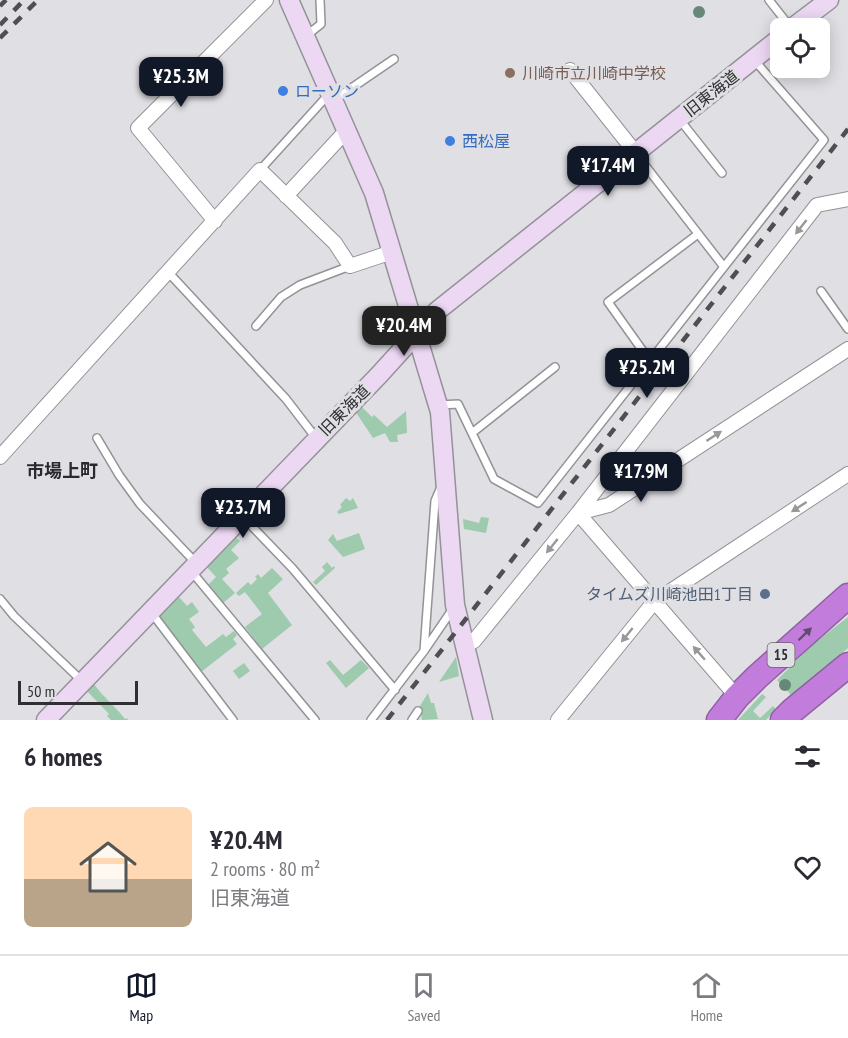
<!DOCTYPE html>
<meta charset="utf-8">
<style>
body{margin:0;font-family:"PT Sans Narrow","Noto Sans JP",sans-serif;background:#f2f2f3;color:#2b2b33;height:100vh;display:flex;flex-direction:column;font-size:22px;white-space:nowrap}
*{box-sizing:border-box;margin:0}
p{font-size:20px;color:#7c7c81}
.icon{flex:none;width:33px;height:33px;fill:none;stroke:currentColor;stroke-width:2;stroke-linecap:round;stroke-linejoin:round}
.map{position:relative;height:720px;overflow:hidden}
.sheet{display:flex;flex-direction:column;background:#fff;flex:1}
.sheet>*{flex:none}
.buttons{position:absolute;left:770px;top:18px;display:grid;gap:12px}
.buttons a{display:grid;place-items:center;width:60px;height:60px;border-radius:9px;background:#fff;box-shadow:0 3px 15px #0003;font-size:30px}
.scale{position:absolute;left:18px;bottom:15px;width:120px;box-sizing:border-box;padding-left:6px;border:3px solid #303032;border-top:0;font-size:16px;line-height:21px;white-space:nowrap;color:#303032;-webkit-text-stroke:4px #dfdfe4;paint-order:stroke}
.price{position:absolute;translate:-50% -51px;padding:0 14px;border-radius:12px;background:#111827;color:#fff;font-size:20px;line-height:39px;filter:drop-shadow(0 2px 3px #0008)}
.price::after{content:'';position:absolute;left:50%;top:36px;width:18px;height:14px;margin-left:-9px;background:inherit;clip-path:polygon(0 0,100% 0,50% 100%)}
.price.current{background:#222;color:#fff}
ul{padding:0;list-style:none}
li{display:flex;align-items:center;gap:18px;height:150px;padding:0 24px}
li+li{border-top:2px solid #e1e1e2}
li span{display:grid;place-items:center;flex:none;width:168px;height:120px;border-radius:9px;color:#555}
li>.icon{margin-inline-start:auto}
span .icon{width:72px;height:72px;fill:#fffc;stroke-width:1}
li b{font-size:26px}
h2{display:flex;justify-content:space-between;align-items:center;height:72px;padding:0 24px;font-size:26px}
.tab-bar{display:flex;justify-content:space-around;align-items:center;height:84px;border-top:2px solid #e1e1e2;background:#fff;font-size:16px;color:#7c7c81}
.tab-bar a{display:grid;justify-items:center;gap:3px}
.tab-bar .current{color:#111827}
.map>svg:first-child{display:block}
</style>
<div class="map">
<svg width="848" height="720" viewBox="0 0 848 720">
<rect width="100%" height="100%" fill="#dfdfe4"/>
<path fill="#9ecaad" d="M361 406 372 417 374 415 387 427 406 411 407 433 397 435 398 442H390L385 433 373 438 355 411Z
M346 498 350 501 353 498 358 508 339 514 337 512 342 507 340 505Z
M481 517 489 518 486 533 464 529 463 519 479 523Z
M359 533 365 549 343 557 328 540 333 534 337 541Z
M233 535 240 541 231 550 239 558 226 569 229 573 222 579 235 593 223 603 208 585 216 577 205 565Z
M327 562 332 568 334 566 335 568 316 585 313 582 325 571 322 567Z
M272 568 283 579 268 593 292 625 262 649 245 627 262 614 245 592 239 596 236 593 248 582 251 585 257 579 255 577 258 574 261 578Z
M179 597 187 606 192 602 199 612 189 619 195 627 192 630 206 647 223 634 226 637 234 631 237 635 233 639 237 644 201 672 159 616Z
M848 617V648L791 695 777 680 813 644Z
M456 657 459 676 439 682Z
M330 660 343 675 361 660 369 668 346 688 326 663Z
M244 663 250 671 239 679 233 671Z
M94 684C103 697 115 706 125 719L127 718 128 720H111L107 716 109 714 87 691Z
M428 693 431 703H434L438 719 422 720 420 706Z
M762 694 766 697 753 711 760 718 773 706 776 709 766 720H738Z"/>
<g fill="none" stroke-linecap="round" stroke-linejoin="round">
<g stroke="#939297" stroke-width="10">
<path id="lane" d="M769 0 791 28
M307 35 321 24 320 0
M334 100 394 59
M680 120 722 173
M637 155 724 267
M260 170 329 94
M168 272 286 399 316 438
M821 291 848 329
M256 326 281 297 300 285 350 266
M650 361 608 302 698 234
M440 405 458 404 494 479 538 503 824 140 755 61
M472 433 555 367
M97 438 119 475 140 504 195 562
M243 517 293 569 395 690
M192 572 315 720
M0 599 14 616 82 681
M151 612 233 720
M424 651 435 501 441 487
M371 720 424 651 452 610
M412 720 418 711"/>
</g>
<g stroke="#939297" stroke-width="16">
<path id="street" d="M570 70 635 152
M286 196 346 131
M215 221 138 128 266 0
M0 457 260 170 335 243 350 266 392 252
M465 645 474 641 578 513 817 205 848 199
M737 697 578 513 609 505 848 349
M558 720 654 602 848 474"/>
</g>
<g stroke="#939297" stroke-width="21">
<path id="secondary" d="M289 0 374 193 440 412 455 605 483 720
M792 28 829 0
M46 720 379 375 437 311 780 38"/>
</g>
<g stroke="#8f61a0" stroke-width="27">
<path id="highway" d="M719 720 737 697 757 677 848 596
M783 720 792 711 848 665"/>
</g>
<use href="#lane" stroke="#fff" stroke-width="7"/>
<use href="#street" stroke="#fff" stroke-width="14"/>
<use href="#secondary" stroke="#edd8f4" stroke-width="18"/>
<use href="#highway" stroke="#c27cdb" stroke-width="24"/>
<path stroke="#4f4f52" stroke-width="4.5" stroke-dasharray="10 10" stroke-linecap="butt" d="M0 6 6 0
M0 25 24 0
M0 38 38 0
M387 720 848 129"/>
</g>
<g fill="#658879">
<circle cx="699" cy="12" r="6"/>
<circle cx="785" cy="685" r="6"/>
</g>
<defs><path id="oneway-solid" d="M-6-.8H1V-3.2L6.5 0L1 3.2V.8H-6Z" transform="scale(1.5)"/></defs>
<g fill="#989898">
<use href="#oneway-solid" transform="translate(801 227) rotate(128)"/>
<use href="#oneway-solid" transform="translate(714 436) rotate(-33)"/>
<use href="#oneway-solid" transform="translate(799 507) rotate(147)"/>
<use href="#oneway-solid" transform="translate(552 546) rotate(129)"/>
<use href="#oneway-solid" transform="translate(627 635) rotate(129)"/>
<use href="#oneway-solid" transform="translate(699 653) rotate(-131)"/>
</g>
<use fill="#634b6d" href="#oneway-solid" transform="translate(805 634) rotate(-44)"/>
<circle fill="#8d6e63" stroke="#dfdfe4" stroke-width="2" cx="510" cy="73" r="6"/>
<g fill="#3f7fe0" stroke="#dfdfe4" stroke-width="2">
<circle cx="283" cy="91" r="6"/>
<circle cx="450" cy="141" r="6"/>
</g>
<circle fill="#5c6f8a" stroke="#dfdfe4" stroke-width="2" cx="765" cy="594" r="6"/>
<g text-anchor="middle" stroke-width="6" stroke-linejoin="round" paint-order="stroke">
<rect fill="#dfdfe4" stroke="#646467" stroke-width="1.5" x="767.5" y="643" width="27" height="24" rx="4.5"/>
<g font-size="15" font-weight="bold" fill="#303032">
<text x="781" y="660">15</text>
</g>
<g font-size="16" fill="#785e54" stroke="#dfdfe4" text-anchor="start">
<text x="522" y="79">川崎市立川崎中学校</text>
</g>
<g font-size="16" fill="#366cbe" stroke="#dfdfe4" text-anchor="start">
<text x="295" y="97">ローソン</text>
<text x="462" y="147">西松屋</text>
</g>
<g font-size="16" fill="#303032" stroke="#dfdfe4">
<text transform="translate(711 93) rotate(-38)" y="6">旧東海道</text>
<text transform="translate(344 410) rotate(-45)" y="6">旧東海道</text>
</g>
<g font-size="16" fill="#4e5e75" stroke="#dfdfe4" text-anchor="end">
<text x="753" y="600">タイムズ川崎池田1丁目</text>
</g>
<g font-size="18" font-weight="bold" fill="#2a292d" stroke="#dfdfe4">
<text x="62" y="477">市場上町</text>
</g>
</g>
</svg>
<div class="buttons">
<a><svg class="icon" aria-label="locate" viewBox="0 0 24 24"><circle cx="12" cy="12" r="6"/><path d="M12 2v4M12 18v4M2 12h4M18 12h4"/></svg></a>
</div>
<div class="scale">50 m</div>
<b class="price" style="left:181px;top:108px">¥25.3M</b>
<b class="price" style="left:608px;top:197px">¥17.4M</b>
<b class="price current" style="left:404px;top:357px">¥20.4M</b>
<b class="price" style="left:647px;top:399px">¥25.2M</b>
<b class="price" style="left:641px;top:503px">¥17.9M</b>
<b class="price" style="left:243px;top:539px">¥23.7M</b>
</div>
<section class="sheet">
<h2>6 homes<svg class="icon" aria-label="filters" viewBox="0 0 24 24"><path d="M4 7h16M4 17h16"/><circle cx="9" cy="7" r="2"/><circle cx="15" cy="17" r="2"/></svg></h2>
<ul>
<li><span style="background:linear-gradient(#ffd9b3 60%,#b9a48a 0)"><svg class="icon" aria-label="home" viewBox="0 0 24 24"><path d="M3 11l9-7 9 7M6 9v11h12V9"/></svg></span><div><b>¥20.4M</b><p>2 rooms · 80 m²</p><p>旧東海道</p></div><svg class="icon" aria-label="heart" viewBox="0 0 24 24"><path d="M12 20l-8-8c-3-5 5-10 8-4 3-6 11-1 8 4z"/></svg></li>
</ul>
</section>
<nav class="tab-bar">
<a class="current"><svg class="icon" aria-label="map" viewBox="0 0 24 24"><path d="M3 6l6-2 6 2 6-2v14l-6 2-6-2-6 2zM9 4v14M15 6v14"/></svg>Map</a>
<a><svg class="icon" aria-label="saved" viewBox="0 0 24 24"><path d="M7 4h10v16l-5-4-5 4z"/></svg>Saved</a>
<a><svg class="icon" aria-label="home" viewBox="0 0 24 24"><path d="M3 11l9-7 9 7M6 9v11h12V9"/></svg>Home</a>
</nav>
